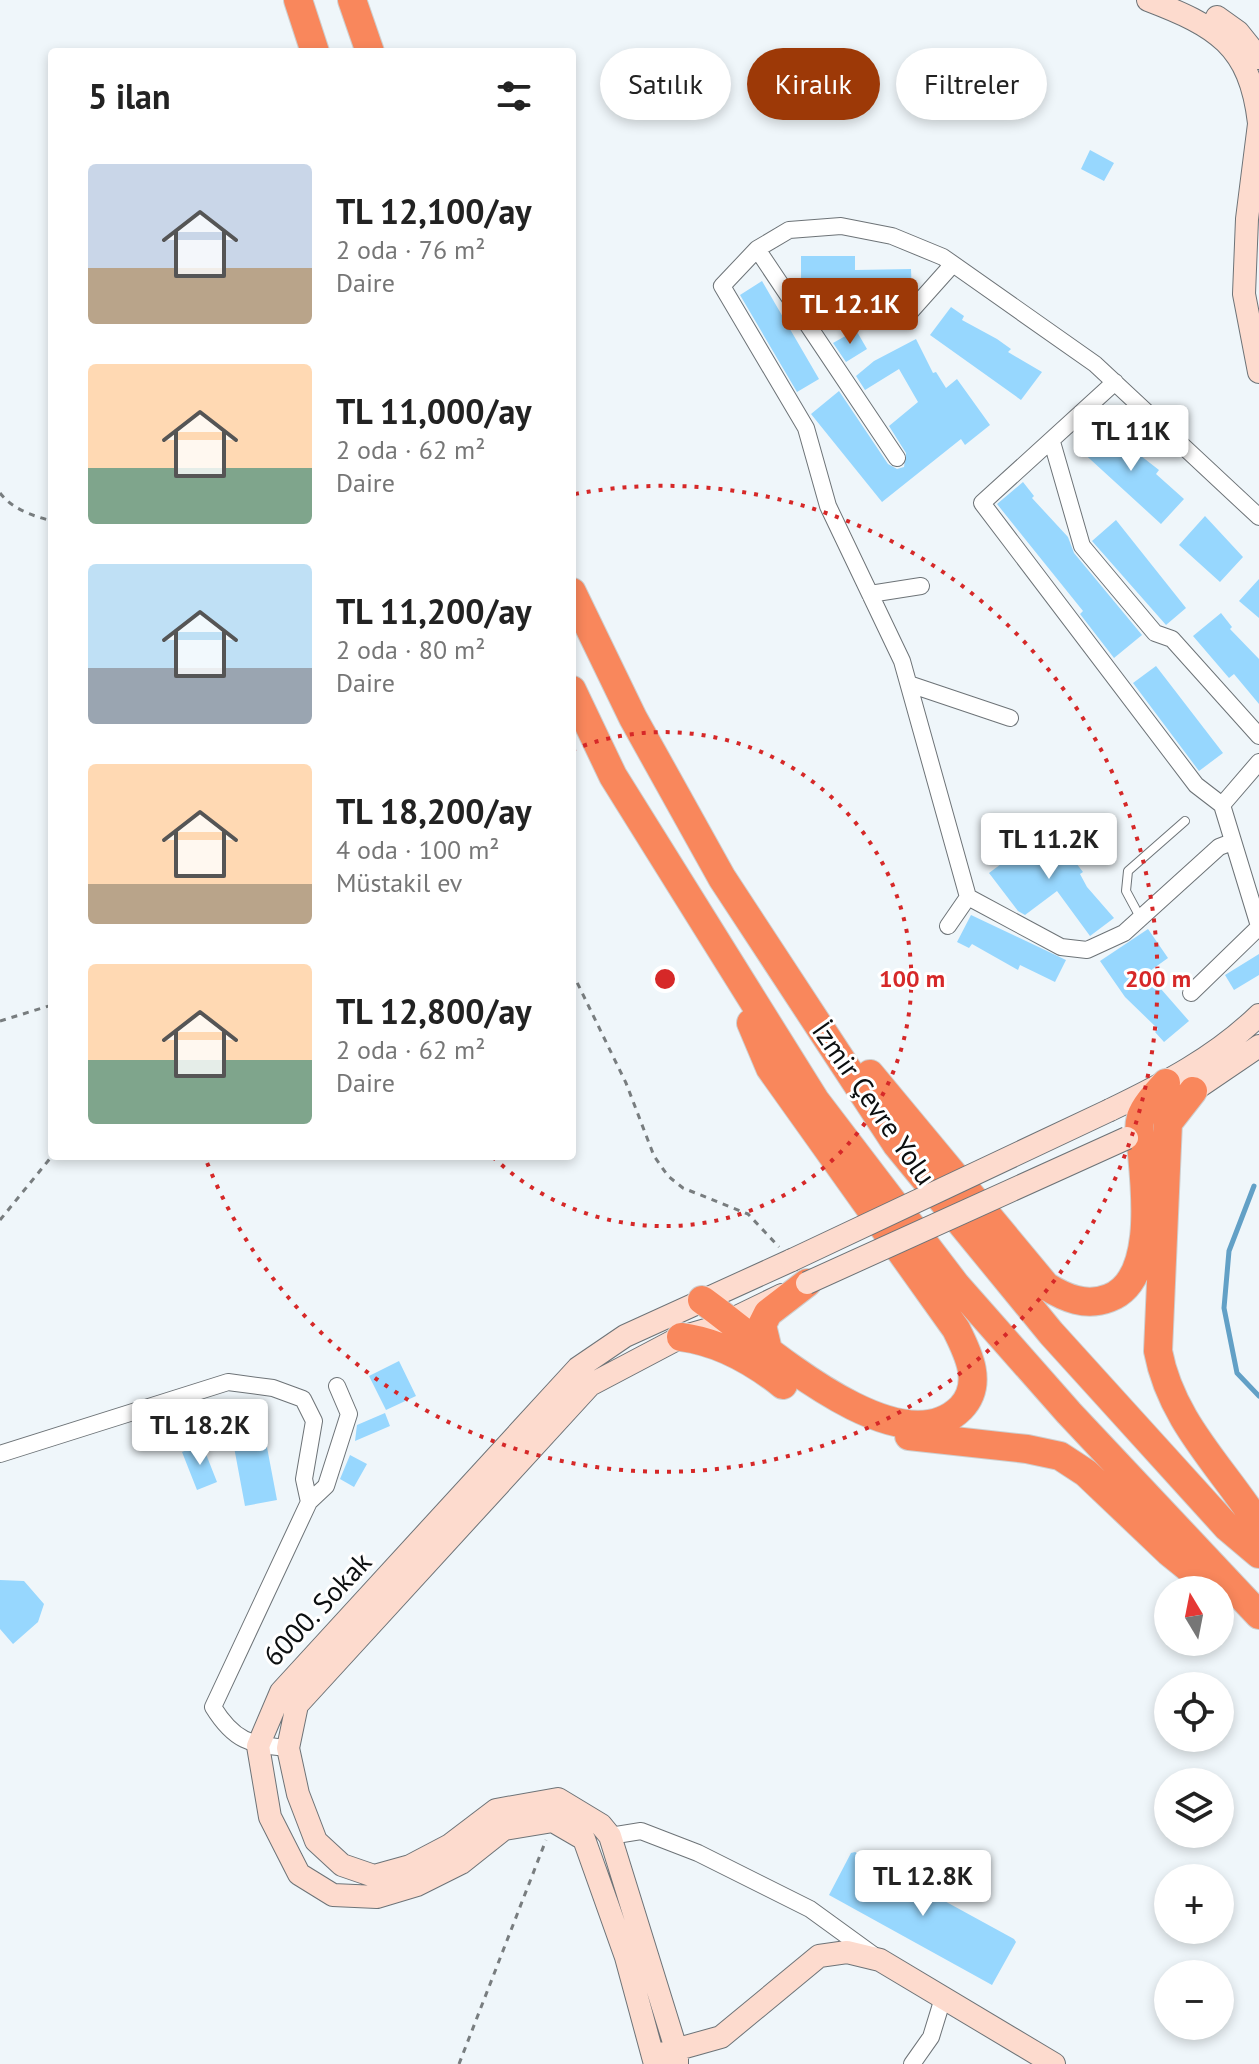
<!DOCTYPE html>
<html lang="tr">
<meta charset="utf-8">
<style>
body{margin:0;font-family:"PT Sans",sans-serif;background:#f2f2f2;color:#222;height:100vh;display:flex;flex-direction:column;font-size:30px;white-space:nowrap}
*{box-sizing:border-box;margin:0}
p{font-size:26px;color:#767676}
.icon{flex:none;width:44px;height:44px;fill:none;stroke:currentColor;stroke-width:2;stroke-linecap:round;stroke-linejoin:round}
.map{position:relative;flex:1;overflow:hidden}
.drawer{position:absolute;left:48px;top:48px;width:528px;height:1112px;display:flex;flex-direction:column;background:#fff;border-radius:8px;box-shadow:0 4px 12px #0003}
.drawer>*{flex:none}
.guide{position:absolute;left:600px;top:48px;width:538px;height:72px;display:flex;gap:16px}
.needle{width:52px;rotate:350deg}
.buttons{position:absolute;left:1154px;top:1576px;display:grid;gap:16px}
.buttons a{display:grid;place-items:center;width:80px;height:80px;border-radius:50%;background:#fff;box-shadow:0 4px 12px #0003;font-size:40px}
.price{position:absolute;translate:-50% -68px;padding:0 18px;border-radius:8px;background:#fff;color:#222;font-size:26px;line-height:52px;filter:drop-shadow(0 2px 4px #0008)}
.price::after{content:'';position:absolute;left:50%;top:48px;width:24px;height:18px;margin-left:-12px;background:inherit;clip-path:polygon(0 0,100% 0,50% 100%)}
.price.active{background:#9d3907;color:#fff}
ul{padding:0;list-style:none}
li{display:flex;align-items:center;gap:24px;height:200px;padding:0 40px}
li span{display:grid;place-items:center;flex:none;width:224px;height:160px;border-radius:8px;color:#555}
li>.icon{margin-inline-start:auto}
span .icon{width:96px;height:96px;fill:#fffc;stroke-width:1}
li b{font-size:34px}
h2{display:flex;justify-content:space-between;align-items:center;height:96px;padding:0 40px;font-size:34px}
.pill{padding:0 28px;border-radius:36px;background:#fff;box-shadow:0 4px 12px #0003;font-size:28px;line-height:72px}
.pill.active{background:#9d3907;color:#fff}
.map>svg:first-child{display:block}
</style>
<div class="map">
<svg width="1259" height="2064" viewBox="0 0 1259 2064">
<rect width="100%" height="100%" fill="#eff6fa"/>
<g fill="none" stroke-linecap="round" stroke-linejoin="round">
<path stroke="#62a0c6" stroke-width="5" d="M1254 1186 1229 1251 1224 1308 1237 1373 1259 1396"/>
</g>
<path fill="#97d7fe" d="M1090 150 1114 163 1104 181 1081 169Z
M801 256H855V270L911 269 912 294 906 300 858 302V290L801 291Z
M762 281 819 379 797 392 740 295Z
M951 307 964 316 962 320 997 339 1011 349 1008 352 1042 372 1021 400 930 335Z
M856 330 867 349 846 362 833 343Z
M916 339 933 373 936 372 946 388 957 379 990 425 965 445 961 439 882 502 811 414 839 391 888 464 897 469 904 467 906 453 889 426 918 402 899 369 865 390 856 376 874 361Z
M1105 421 1118 432 1114 435 1159 470 1156 474 1184 499 1161 524 1079 449Z
M1023 482 1034 496 1032 498 1068 537 1074 553 1142 635 1114 658 1080 614 1083 611 997 504Z
M1205 516 1243 557 1220 582 1179 545Z
M1116 520 1186 608 1166 625 1092 541Z
M1259 579V618L1239 601Z
M1221 613 1232 627 1230 629 1259 659V704L1234 674 1229 678 1193 636Z
M1156 666 1223 753 1199 771 1133 683Z
M1049 828 1083 872 1080 874 1087 887 1114 918 1090 936 1057 891 1025 915 1018 911 989 873Z
M971 915 1066 960 1055 982 1020 965 1018 970 972 944 969 948 957 942Z
M1148 929 1168 958 1147 973 1189 1021 1164 1042 1155 1032 1158 1029 1125 997 1100 961Z
M1259 954V975L1234 990 1225 975Z
M399 1361 416 1396 386 1410 369 1376Z
M385 1413 390 1426 355 1441 357 1425Z
M266 1442 277 1500 245 1506 234 1447Z
M202 1444 217 1482 197 1490 182 1452Z
M350 1455 367 1464 354 1487 340 1479Z
M0 1580 24 1581 44 1604 38 1622 13 1644 0 1629Z
M855 1852 1014 1939 1016 1942 992 1985 829 1895 851 1853Z"/>
<g fill="none" stroke-linecap="round" stroke-linejoin="round">
<g stroke="#6d7377" stroke-width="10">
<path id="lane" d="M1140 917 1126 891 1128 871 1185 821"/>
</g>
<g stroke="#6d7377" stroke-width="18">
<path id="street" d="M757 249 897 458
M800 316 911 311 953 264
M1115 382 982 503 1196 785 1222 805
M1052 442 1082 546 1155 633 1172 639 1259 736
M870 594 921 586
M909 684 1010 718
M1259 762 1222 805 1259 926
M1232 842 1219 847 1124 933 1087 950 1061 947 968 897 902 661 828 506 806 428 722 286 757 249 789 230 841 226 892 236 943 257 1095 364 1259 517
M948 926 968 897
M1191 993 1259 927
M0 1454 228 1382 273 1388 303 1399 314 1421 304 1479 309 1502
M288 1748C250 1745 234 1741 213 1707L309 1502 326 1486 349 1414 337 1386
M610 1836 641 1831 698 1853 810 1909 872 1954
M912 2064 931 2037 943 1998"/>
</g>
<g stroke="#6d7377" stroke-width="24">
<path id="secondary" d="M1148 0C1216 26 1250 45 1259 123
M1217 17 1238 32 1259 58
M1259 124 1247 219 1244 294 1259 372
M1181 1099 1259 1046
M1110 1110C1164 1084 1216 1057 1259 1015
M664 2053 721 2037 819 1956 847 1952 880 1960 1054 2064
M655 2064 626 1957 584 1839 553 1821 504 1829 461 1863 417 1885 377 1897 333 1895 299 1874 270 1817 258 1746 281 1692 578 1368 625 1336 792 1260
M677 2064V2052L610 1836 601 1825 558 1799 496 1810 450 1845 410 1866 374 1876 342 1865 316 1841 298 1794 288 1748 297 1705 590 1385 681 1337 716 1327 782 1295"/>
</g>
<g stroke="#cecfcf" stroke-width="30">
<path id="highway" d="M298 0 315 52
M352 0 370 52
M572 592 633 718 722 878 897 1145 1051 1333 1227 1527 1259 1554
M572 690 613 776 815 1100 956 1285 1069 1413 1259 1615
M870 1074 1046 1286C1065 1298 1086 1307 1109 1298 1155 1281 1146 1195 1142 1154 1141 1142 1137 1130 1141 1117 1145 1105 1157 1093 1166 1083
M1193 1091 1168 1123 1158 1351C1171 1421 1222 1467 1259 1525
M702 1300C754 1336 897 1472 961 1408 984 1384 968 1353 956 1329L770 1068 751 1023
M681 1337C719 1342 753 1361 783 1385
M768 1350 762 1325 768 1313 807 1283
M909 1436 1027 1449 1060 1456 1086 1473 1169 1552 1216 1590"/>
</g>
<path stroke="#787d7f" stroke-width="3" stroke-dasharray="6 6" stroke-linecap="butt" d="M0 493C12 509 33 516 52 521
M572 972 626 1083 654 1156 668 1176 683 1188 748 1214 779 1247
M0 1021 52 1005
M0 1220 52 1156
M459 2064 546 1840"/>
<use href="#lane" stroke="#fff" stroke-width="8"/>
<use href="#street" stroke="#fff" stroke-width="16"/>
<use href="#secondary" stroke="#fddbce" stroke-width="22"/>
<use href="#highway" stroke="#f9875c" stroke-width="28"/>
<g stroke="#6d7377" stroke-width="24" stroke-linecap="butt">
<path id="secondary-bridge" d="M792 1260 1110 1110
M807 1283 1127 1138"/>
</g>
<use href="#secondary-bridge" stroke="#fddbce" stroke-width="22"/>
</g>
<g fill="none" stroke="#d62828" stroke-width="4" stroke-dasharray="4 8">
<path d="M572 750A247 247 0 1 1 493 1157"/>
<path d="M575 494A493 493 0 1 1 206 1160"/>
</g>
<g text-anchor="middle" stroke-width="6" stroke-linejoin="round" paint-order="stroke">
<g font-size="28" fill="#0c0f10" stroke="#fff">
<text transform="translate(874 1103) rotate(55)" y="10">İzmir Çevre Yolu</text>
<text transform="translate(317 1609) rotate(-47)" y="10">6000. Sokak</text>
</g>
</g>
<circle cx="665" cy="979" r="12" fill="#d62828" stroke="#fff" stroke-width="4"/>
<g font-size="24" text-anchor="middle" font-weight="bold" fill="#d62828" stroke="#fff" stroke-width="6" stroke-linejoin="round" paint-order="stroke">
<text x="912" y="987">100 m</text>
<text x="1158" y="987">200 m</text>
</g>
</svg>
<div class="buttons">
<a><svg class="needle" viewBox="-14 -14 28 28"><path d="M0-13l5 13h-10z" fill="#e53935"/><path d="M0 13l5-13h-10z" fill="#767676"/></svg></a>
<a><svg class="icon" aria-label="locate" viewBox="0 0 24 24"><circle cx="12" cy="12" r="6"/><path d="M12 2v4M12 18v4M2 12h4M18 12h4"/></svg></a>
<a><svg class="icon" aria-label="layers" viewBox="0 0 24 24"><path d="M12 4l9 5-9 5-9-5zM3 14l9 5 9-5"/></svg></a>
<a>+</a>
<a>−</a>
</div>
<b class="price active" style="left:850px;top:346px">TL 12.1K</b>
<b class="price" style="left:1131px;top:473px">TL 11K</b>
<b class="price" style="left:1049px;top:881px">TL 11.2K</b>
<b class="price" style="left:200px;top:1467px">TL 18.2K</b>
<b class="price" style="left:923px;top:1918px">TL 12.8K</b>
<div class="guide">
<a class="pill">Satılık</a>
<a class="pill active">Kiralık</a>
<a class="pill">Filtreler</a>
</div>
<section class="drawer">
<h2>5 ilan<svg class="icon" aria-label="filters" viewBox="0 0 24 24"><path d="M4 7h16M4 17h16"/><circle cx="9" cy="7" r="2"/><circle cx="15" cy="17" r="2"/></svg></h2>
<ul>
<li><span style="background:linear-gradient(#c9d6e8 65%,#b9a48a 0)"><svg class="icon" aria-label="home" viewBox="0 0 24 24"><path d="M3 11l9-7 9 7M6 9v11h12V9"/></svg></span><div><b>TL 12,100/ay</b><p>2 oda · 76 m²</p><p>Daire</p></div></li>
<li><span style="background:linear-gradient(#ffd9b3 65%,#7fa58c 0)"><svg class="icon" aria-label="home" viewBox="0 0 24 24"><path d="M3 11l9-7 9 7M6 9v11h12V9"/></svg></span><div><b>TL 11,000/ay</b><p>2 oda · 62 m²</p><p>Daire</p></div></li>
<li><span style="background:linear-gradient(#bfe0f5 65%,#9aa5b1 0)"><svg class="icon" aria-label="home" viewBox="0 0 24 24"><path d="M3 11l9-7 9 7M6 9v11h12V9"/></svg></span><div><b>TL 11,200/ay</b><p>2 oda · 80 m²</p><p>Daire</p></div></li>
<li><span style="background:linear-gradient(#ffd9b3 75%,#b9a48a 0)"><svg class="icon" aria-label="home" viewBox="0 0 24 24"><path d="M3 11l9-7 9 7M6 9v11h12V9"/></svg></span><div><b>TL 18,200/ay</b><p>4 oda · 100 m²</p><p>Müstakil ev</p></div></li>
<li><span style="background:linear-gradient(#ffd9b3 60%,#7fa58c 0)"><svg class="icon" aria-label="home" viewBox="0 0 24 24"><path d="M3 11l9-7 9 7M6 9v11h12V9"/></svg></span><div><b>TL 12,800/ay</b><p>2 oda · 62 m²</p><p>Daire</p></div></li>
</ul>
</section>
</div>
